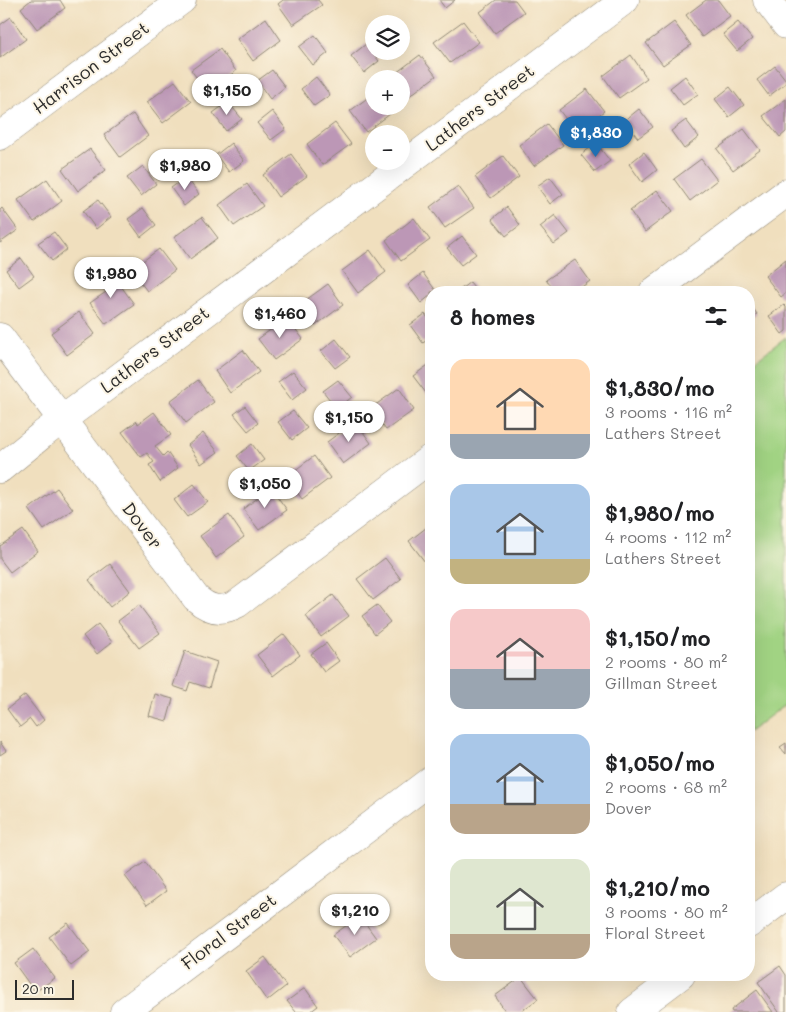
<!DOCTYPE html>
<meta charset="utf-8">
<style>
body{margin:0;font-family:Mali,sans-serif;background:#f6f6f6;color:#202124;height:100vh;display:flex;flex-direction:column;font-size:19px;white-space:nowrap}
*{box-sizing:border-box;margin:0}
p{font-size:16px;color:#757577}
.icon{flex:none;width:28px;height:28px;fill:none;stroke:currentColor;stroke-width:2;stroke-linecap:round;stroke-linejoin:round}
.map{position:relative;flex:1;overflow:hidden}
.drawer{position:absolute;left:425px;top:286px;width:330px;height:695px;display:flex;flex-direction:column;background:#fff;border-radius:20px;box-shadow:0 5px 20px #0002}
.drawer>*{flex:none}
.buttons{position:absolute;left:365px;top:15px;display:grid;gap:10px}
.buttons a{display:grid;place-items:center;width:45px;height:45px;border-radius:50%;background:#fff;box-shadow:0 5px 20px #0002;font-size:25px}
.scale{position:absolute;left:15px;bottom:12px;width:59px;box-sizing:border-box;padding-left:5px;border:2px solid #2b2b2b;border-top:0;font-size:14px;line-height:18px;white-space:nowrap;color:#2b2b2b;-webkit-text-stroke:4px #fcf5e5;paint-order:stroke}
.price{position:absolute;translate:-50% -42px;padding:0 11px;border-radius:18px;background:#fff;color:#222;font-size:16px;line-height:32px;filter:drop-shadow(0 1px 2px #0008)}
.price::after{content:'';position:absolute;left:50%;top:30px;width:15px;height:11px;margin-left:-8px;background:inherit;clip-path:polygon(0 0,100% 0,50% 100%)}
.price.current{background:#1f6fb2;color:#fff}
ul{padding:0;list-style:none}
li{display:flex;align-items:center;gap:15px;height:125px;padding:0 25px}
li span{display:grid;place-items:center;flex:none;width:140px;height:100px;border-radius:15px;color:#555}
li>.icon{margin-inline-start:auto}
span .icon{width:60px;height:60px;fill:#fffc;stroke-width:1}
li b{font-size:21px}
h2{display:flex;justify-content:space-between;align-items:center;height:60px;padding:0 25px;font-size:21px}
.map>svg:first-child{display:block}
</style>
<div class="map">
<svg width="786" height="1012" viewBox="0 0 786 1012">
<rect width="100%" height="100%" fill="#fcf5e5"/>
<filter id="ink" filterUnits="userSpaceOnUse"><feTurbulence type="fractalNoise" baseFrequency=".02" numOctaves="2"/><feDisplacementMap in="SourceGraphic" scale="10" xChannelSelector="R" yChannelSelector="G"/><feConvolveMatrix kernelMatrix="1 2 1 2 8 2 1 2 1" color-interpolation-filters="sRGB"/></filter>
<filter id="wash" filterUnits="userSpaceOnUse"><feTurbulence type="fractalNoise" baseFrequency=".0096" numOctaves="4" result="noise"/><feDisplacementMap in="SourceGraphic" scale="20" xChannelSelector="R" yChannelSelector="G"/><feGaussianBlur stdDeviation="1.12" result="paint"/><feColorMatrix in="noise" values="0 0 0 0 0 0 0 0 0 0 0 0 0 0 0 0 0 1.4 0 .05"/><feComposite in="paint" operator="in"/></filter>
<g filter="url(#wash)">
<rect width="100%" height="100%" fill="#f0dfbe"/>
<path fill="#a1d383" stroke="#667f57" d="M786 337V704L749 732V365Z"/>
<g id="blocks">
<path fill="#bc97b6" d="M31 0H60L65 8 37 29 21 8Z
M283 0H318L322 5 293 25 278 4Z
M439 0H455L445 8Z
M496 0H515L524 12 495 33 480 12Z
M706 0H718L730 16 702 37 686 15Z
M11 17 26 39 0 58V25Z
M266 18 281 40 253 61 237 39Z
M463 21 479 42 450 63 434 42Z
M674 22 691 45 663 65 646 43Z
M738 22 752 39 737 51 723 34Z
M315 35 328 53 313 65 299 47Z
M366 44 379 61 364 73 351 56Z
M220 49 236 71 207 92 191 70Z
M420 55 436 76 408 97 401 88V79H394L392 76Z
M631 55 647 78 619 98 603 76Z
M775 66 786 80V83L769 96 757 80Z
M272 70 285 87 270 99 257 81Z
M685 76 698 94 683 105 670 88Z
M316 77 330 95 314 106 301 89Z
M175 81 191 102 163 123 147 102Z
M730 87 744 105 729 117 715 99Z
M587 89 604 111 576 132 559 110Z
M374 93V106H391L394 111 366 132 350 111Z
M786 99V132L780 137 763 116Z
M228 102 242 119 226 131 213 113Z
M639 109 653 127 638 138 624 121Z
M272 111 286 129 271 140 257 123Z
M133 114 148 136 120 157 104 135Z
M686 120 699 137 684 149 671 131Z
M335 123 351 144 322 165 307 144Z
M547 124 563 145 534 166 519 145Z
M744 129 760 150 733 170 717 149Z
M231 143 244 161 229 172 216 155Z
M596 143 610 161 595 172 581 155Z
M90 149 106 170 78 191 62 169Z
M644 152 657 170 642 182 629 164Z
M291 154 307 176 278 197 263 175Z
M503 156 519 177 491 198 475 177Z
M701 159 717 180 690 201 674 179Z
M143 166 156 184 141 196 127 178Z
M186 177 199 194 184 206 171 188Z
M550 177 563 194 550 204 537 186Z
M47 179 62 201 34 222 18 200Z
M247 184 263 206 234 226 219 205Z
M458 186 474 208 445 228 430 207Z
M657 190 673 211 645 232 630 211Z
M98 200 111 217 96 229 83 211Z
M507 207 520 225 506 236 492 219Z
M2 208 18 230 0 243V210Z
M143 208 156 225 141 237 128 219Z
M555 215 569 233 554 244 540 227Z
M202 217 218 238 190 259 174 237Z
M414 218 430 240 401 261 386 240Z
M54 232 67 249 52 261 38 243Z
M462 236 476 254 461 265 447 248Z
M159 249 175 270 147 291 131 270Z
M370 250 386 272 358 293 342 271Z
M21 258 34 276 19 287 6 270Z
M786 259V293L781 297 765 276Z
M575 260 590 281 575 292H556L546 280Z
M110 271 134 304 106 324 90 303 106 292 97 280Z
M423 273 436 291 431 292V295L421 303 408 285Z
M470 282 478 292H457Z
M328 284 343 305 315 326 299 305Z
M749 303 757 314 749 320Z
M784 305 786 307V331L782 334 769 316Z
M79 312 95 334 67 355 51 333Z
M425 314 431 322V337L423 343 410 325Z
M287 318 303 339 274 360 258 339Z
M336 339 350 357 335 368 321 351Z
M243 350 259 372 230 393 215 371Z
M431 363V396L429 397 413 376Z
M293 371 307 388 292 400 278 382Z
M198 380 214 402 186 423 170 401Z
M338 380 352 397 337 409 323 391Z
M399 388 414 410 386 430 370 409Z
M245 406 258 423 248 431 234 414Z
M293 411 307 428 292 440 278 422Z
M154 412 171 435 155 446 163 456 167 452 178 468 160 482 149 465 154 462 147 453 141 457 122 432 137 421 138 424Z
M355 421 371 443 343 464 327 442Z
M203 433 218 452 201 464 188 445Z
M252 444 264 460 249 471 237 456Z
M314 456 330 478 302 499 286 477Z
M194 484 208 502 187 517 174 500Z
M57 488 73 509 44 530 29 509Z
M271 488 287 510 259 530 243 509Z
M229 515 244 537 216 558 200 536Z
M431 524V557L425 562 409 541Z
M23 530 38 551 10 572 0 559V546Z
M385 558 401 579 373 600 357 579Z
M110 564 130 591 110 607 89 580Z
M333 595 349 616 321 637 306 616Z
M139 605 160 633 139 648 118 621Z
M377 605 390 622 375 634 362 616Z
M98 624 112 642 97 654 83 636Z
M284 634 300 655 273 676 257 655Z
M326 643 339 661 324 672 311 654Z
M185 651 217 662 209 688 190 682 187 691 173 686Z
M155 694 173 699 167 721 149 716Z
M25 695 44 720 36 727 30 719 20 727 7 709Z
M0 742 6 751 0 755Z
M786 743V754L780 747Z
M145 862 166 891 147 905 125 876Z
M360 916 376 938 350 957 333 935Z
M68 923 90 952 71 966 49 937Z
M33 949 55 978 35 992 14 963Z
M265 957 286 986 267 1001 246 971Z
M780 966 786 975V1011L785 1012H779L758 982Z
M521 977 538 999 520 1012H506L495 996Z
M305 988 318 1006 310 1012H296L287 1001Z
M757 990 773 1012H732L731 1010Z"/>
</g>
</g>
<g filter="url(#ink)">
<use href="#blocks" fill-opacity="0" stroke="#8e8574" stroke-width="1"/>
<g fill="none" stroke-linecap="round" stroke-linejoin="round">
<g stroke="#8e8574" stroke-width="29">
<path id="minor" d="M767 0 786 25
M0 136 182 0
M653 292 786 193
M0 337 196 598C209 610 222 612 237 604L431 458
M0 469 43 434 625 0
M749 924 786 896
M124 1012 431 780
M632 1012 681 975"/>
</g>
<use href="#minor" stroke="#fff" stroke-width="28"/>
</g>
</g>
<g text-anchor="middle" stroke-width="4" stroke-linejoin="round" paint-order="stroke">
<g font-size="18" fill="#2b2b2b" stroke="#fcf5e5">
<text transform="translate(91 68) rotate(-37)" y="6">Harrison Street</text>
<text transform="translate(480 108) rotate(-37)" y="6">Lathers Street</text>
<text transform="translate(155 350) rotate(-37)" y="6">Lathers Street</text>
<text transform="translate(142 526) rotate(53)" y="6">Dover</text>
<text transform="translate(229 932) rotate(-37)" y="6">Floral Street</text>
</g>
</g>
</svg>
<div class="buttons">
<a><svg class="icon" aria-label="layers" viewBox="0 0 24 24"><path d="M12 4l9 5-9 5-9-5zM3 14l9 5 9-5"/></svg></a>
<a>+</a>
<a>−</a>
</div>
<div class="scale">20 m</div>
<b class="price" style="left:227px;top:116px">$1,150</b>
<b class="price current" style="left:596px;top:158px">$1,830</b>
<b class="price" style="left:185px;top:191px">$1,980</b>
<b class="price" style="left:111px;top:299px">$1,980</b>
<b class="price" style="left:280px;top:339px">$1,460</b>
<b class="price" style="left:349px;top:443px">$1,150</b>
<b class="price" style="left:265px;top:509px">$1,050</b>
<b class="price" style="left:355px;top:936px">$1,210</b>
<section class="drawer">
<h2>8 homes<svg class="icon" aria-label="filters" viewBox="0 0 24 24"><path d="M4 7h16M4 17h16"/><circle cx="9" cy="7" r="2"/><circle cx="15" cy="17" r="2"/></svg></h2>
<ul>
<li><span style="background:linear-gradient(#ffd9b3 75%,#9aa5b1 0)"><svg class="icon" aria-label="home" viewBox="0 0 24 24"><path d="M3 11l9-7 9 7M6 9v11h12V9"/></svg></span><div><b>$1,830/mo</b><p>3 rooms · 116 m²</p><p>Lathers Street</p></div></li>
<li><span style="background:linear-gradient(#a9c7e8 75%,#c2b280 0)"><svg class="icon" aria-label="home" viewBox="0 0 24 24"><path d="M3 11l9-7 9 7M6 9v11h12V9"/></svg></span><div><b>$1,980/mo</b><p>4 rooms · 112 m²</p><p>Lathers Street</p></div></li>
<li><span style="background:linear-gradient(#f6c9c9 60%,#9aa5b1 0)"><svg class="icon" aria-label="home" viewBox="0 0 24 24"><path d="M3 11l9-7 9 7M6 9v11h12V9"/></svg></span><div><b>$1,150/mo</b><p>2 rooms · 80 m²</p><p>Gillman Street</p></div></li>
<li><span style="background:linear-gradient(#a9c7e8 70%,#b9a48a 0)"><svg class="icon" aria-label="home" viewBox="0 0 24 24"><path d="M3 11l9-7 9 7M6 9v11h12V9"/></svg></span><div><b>$1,050/mo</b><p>2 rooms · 68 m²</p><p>Dover</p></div></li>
<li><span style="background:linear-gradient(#dfe7d0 75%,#b9a48a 0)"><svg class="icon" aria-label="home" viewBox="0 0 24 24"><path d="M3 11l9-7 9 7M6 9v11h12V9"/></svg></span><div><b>$1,210/mo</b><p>3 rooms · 80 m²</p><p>Floral Street</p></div></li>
</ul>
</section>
</div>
